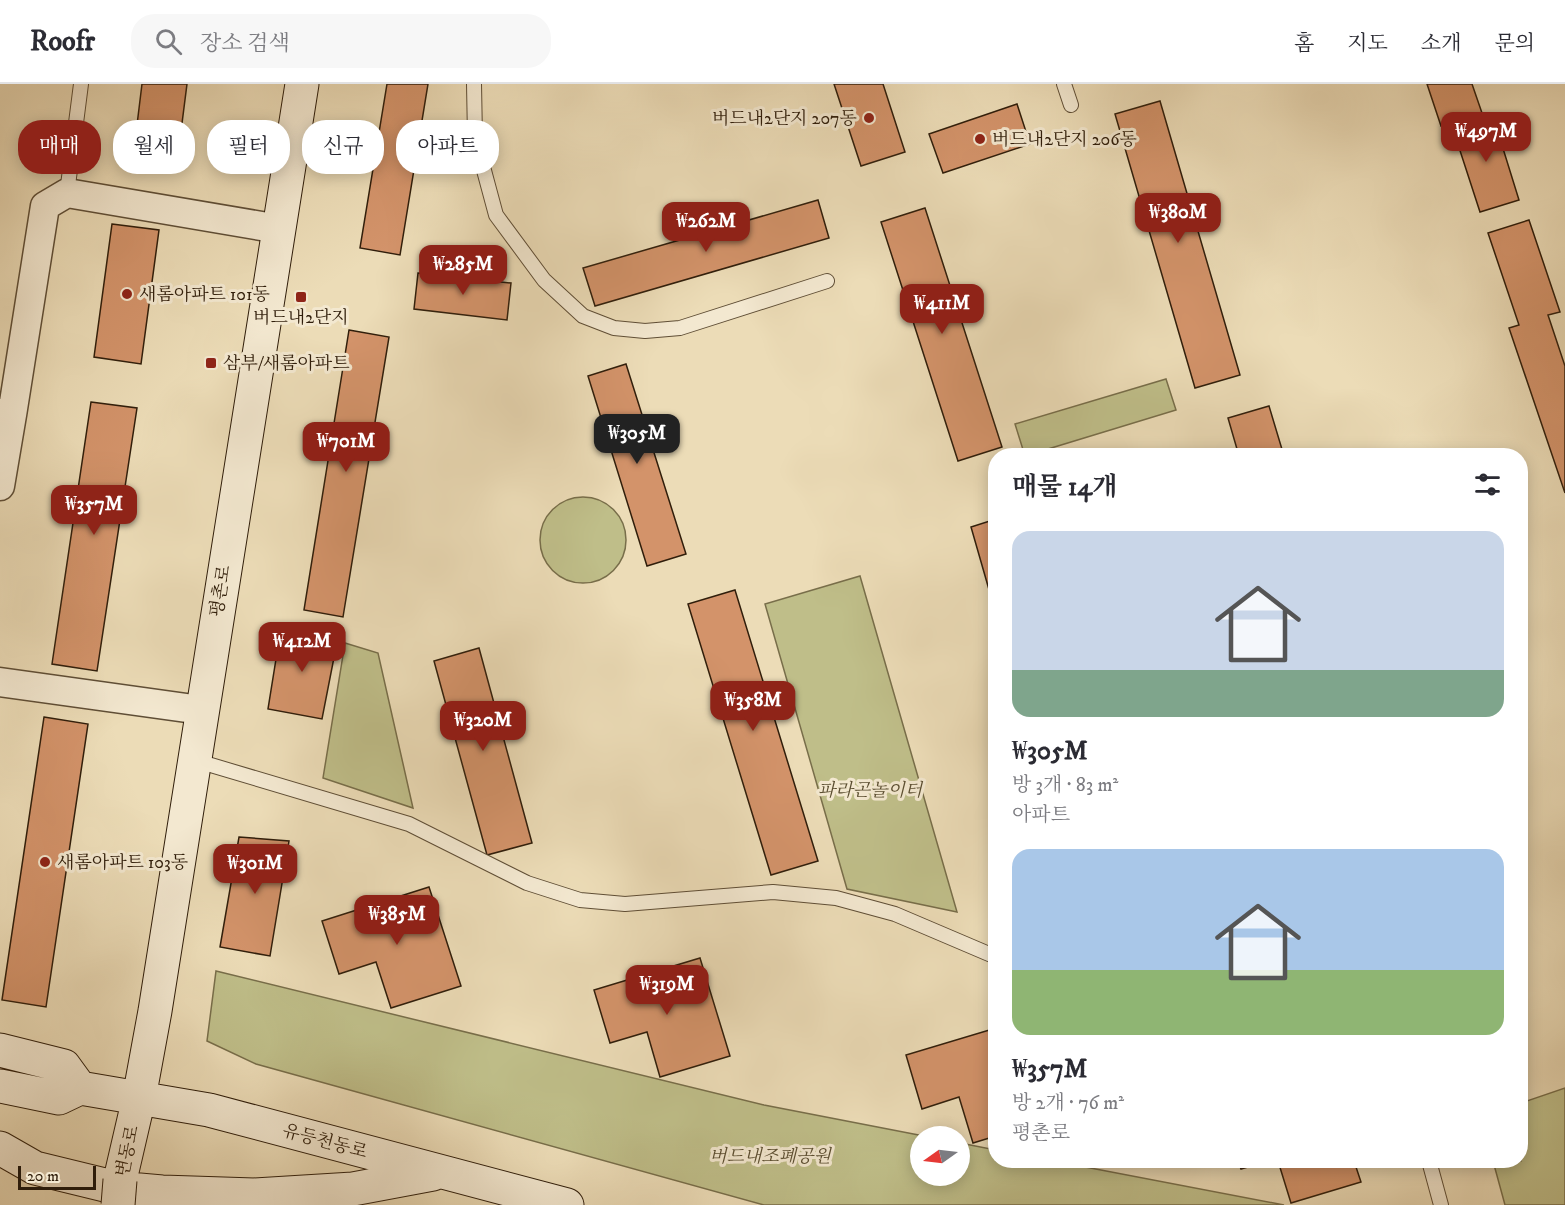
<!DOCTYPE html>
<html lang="ko">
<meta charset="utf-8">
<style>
body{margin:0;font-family:"IM FELL DW Pica","Noto Serif KR",serif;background:#f7f7f7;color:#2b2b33;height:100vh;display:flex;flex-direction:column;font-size:22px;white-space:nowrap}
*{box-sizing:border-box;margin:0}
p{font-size:20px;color:#7c7c81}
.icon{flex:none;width:33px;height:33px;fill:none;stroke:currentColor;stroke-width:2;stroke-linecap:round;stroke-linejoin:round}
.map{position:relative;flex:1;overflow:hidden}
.panel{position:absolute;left:988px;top:364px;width:540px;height:720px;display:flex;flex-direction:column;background:#fff;border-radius:24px;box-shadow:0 3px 15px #0003}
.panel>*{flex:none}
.guide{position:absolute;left:18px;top:36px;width:570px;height:54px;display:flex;gap:12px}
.needle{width:39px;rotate:256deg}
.buttons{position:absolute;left:910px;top:1042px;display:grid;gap:12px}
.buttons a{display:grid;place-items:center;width:60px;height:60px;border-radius:50%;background:#fff;box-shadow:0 3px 15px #0003;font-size:30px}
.scale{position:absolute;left:18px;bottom:15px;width:78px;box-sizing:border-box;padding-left:6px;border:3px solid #301e0b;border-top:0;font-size:16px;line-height:21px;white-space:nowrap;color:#301e0b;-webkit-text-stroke:4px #f3e8d0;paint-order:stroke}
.price{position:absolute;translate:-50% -51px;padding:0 14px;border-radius:12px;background:#8f2418;color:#fff;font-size:20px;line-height:39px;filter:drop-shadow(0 2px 3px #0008)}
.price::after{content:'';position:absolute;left:50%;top:36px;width:18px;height:14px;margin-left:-9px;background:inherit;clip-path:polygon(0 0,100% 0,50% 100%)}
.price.current{background:#222;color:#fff}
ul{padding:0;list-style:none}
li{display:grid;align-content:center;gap:12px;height:318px;padding:0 24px}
li span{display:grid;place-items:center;height:186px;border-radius:18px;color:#555}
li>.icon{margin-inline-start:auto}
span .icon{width:108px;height:108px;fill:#fffc;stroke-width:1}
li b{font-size:26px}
h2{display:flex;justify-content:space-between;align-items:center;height:72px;padding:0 24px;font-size:26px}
.chip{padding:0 21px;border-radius:24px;background:#fff;box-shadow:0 3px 15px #0003;font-size:21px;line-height:54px}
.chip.current{background:#8f2418;color:#fff}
header{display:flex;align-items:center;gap:36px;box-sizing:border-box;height:84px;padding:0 30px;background:#fff;border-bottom:2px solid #e1e1e2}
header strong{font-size:28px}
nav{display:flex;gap:33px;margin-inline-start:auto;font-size:21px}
.search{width:420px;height:54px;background:#f7f7f7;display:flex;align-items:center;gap:15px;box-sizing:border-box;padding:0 21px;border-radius:24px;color:#7c7c81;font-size:22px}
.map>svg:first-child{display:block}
</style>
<header>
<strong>Roofr</strong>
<div class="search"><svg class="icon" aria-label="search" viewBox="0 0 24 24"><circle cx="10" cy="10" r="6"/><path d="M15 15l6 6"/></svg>장소 검색</div>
<nav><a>홈</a><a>지도</a><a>소개</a><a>문의</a></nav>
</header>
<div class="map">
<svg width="1565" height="1121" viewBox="0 0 1565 1121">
<rect width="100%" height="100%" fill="#ecdcb7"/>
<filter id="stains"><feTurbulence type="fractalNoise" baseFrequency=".00333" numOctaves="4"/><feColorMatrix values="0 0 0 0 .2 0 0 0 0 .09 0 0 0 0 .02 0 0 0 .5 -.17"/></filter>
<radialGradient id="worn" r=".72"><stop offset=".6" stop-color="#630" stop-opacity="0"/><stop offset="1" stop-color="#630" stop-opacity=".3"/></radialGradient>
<path fill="#bfbe89" stroke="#786e4a" stroke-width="1.5" d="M1166 295 1176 326 1025 372 1015 340Z
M540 456a43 43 0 1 1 86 0a43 43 0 1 1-86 0Z
M860 492 957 828 847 805 765 520Z
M345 559 378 569 413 724 323 694Z
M216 887 764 1021 929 1053H921V1092H960V1059L996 1066V1077H1054L1284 1121H764L256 980 207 957Z
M1565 1004V1121H1505L1493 1077H1521V1019Z"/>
<path fill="#d3936a" stroke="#301e0b" stroke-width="1.5" d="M142 0H187L180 55 136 49Z
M387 0H428L400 171 360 164Z
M834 0H883L905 68 861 82Z
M1427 0H1472L1482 29 1441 42Z
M1160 17 1240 291 1195 304 1115 30Z
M1017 20 1030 60 943 89 929 50Z
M1492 29 1519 116 1480 128 1452 42Z
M818 116 829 154 595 222 583 184Z
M925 124 1002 363 958 377 881 138Z
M1529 136 1560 228 1548 231 1565 282V409L1509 244 1519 241 1488 149Z
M112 140 159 146 141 280 94 273Z
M418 189 511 199 507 236 414 225Z
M349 246 389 253 343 533 304 526Z
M626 280 686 470 647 482 588 292Z
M91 318 137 324 97 587 52 580Z
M1269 322 1284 372H1239L1228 334Z
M996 435V530L971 443Z
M735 506 818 777 771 791 688 520Z
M281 544 338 553 322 635 268 625Z
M479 564 532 759 487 771 434 577Z
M44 633 88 640 46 923 2 916Z
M239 753 289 757 270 872 220 863Z
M429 803 461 902 391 924 376 878 339 890 322 837Z
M700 874 730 972 660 993 647 948 610 959 594 906Z
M996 944V1052L973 1059 959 1013 922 1025 906 971Z
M1238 1077H1268L1241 1085Z
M1278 1077H1354L1361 1098 1291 1119Z"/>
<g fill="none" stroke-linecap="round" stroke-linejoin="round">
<g stroke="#5f4e36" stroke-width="16">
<path id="lane" d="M474 0 475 53 496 131 544 196 583 232 614 244 645 247 680 244 827 197
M1064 0 1071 21
M67 109 81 0
M194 676 409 740 527 799 580 816 625 820 773 808 836 814 895 830 996 873
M1429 1077 1441 1121"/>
</g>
<g stroke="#5f4e36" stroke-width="31">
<path id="street" d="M0 329 12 331 45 122 67 109 279 145
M0 402 12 331
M0 598 201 626"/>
</g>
<g stroke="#301e0b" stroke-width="35">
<path id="secondary" d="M0 966 64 982 80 1004
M0 1002 59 1014 80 1004 209 1026 567 1121
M0 1064 35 1084 117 1104 162 1108 254 1111 353 1105 433 1090
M120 1096 139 1014 155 927 302 0"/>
</g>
<use href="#lane" stroke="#f3e8d0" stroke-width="14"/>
<use href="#street" stroke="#f3e8d0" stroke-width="28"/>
<use href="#secondary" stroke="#f3e8d0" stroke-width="33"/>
<g stroke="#301e0b" stroke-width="35" stroke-linecap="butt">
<path id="secondary-bridge" d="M118 1121 120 1096"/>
</g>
<use href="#secondary-bridge" stroke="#f3e8d0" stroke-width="33"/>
</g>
<g fill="#8f2418" stroke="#f3e8d0" stroke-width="2">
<circle cx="869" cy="34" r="6"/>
<circle cx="980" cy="55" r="6"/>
<circle cx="127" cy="210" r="6"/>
<rect x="295" y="207" width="12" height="12" rx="3"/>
<rect x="205" y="273" width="12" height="12" rx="3"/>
<circle cx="45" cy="778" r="6"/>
</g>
<g text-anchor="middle" stroke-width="6" stroke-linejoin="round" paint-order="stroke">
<g font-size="18" fill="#301e0b" stroke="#f3e8d0" text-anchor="start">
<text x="857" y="40" text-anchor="end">버드내2단지 207동</text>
<text x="992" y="61">버드내2단지 206동</text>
<text x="139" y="216">새롬아파트 101동</text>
<text x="301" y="239" text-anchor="middle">버드내2단지</text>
<text x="223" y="285">삼부/새롬아파트</text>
<text x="57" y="784">새롬아파트 103동</text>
</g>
<g font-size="18" fill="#301e0b" stroke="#f3e8d0">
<text transform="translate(220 507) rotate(-81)" y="6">평촌로</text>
<text transform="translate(325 1057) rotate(15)" y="6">유등천동로</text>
<text transform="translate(127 1067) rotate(-78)" y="6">변동로</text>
</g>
<g font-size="18" font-style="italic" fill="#5b4e31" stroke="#f3e8d0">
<text x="870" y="712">파라곤놀이터</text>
<text x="770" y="1078">버드내조폐공원</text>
</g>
</g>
<rect width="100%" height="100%" filter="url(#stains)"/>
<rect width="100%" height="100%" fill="url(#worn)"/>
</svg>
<div class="buttons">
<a><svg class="needle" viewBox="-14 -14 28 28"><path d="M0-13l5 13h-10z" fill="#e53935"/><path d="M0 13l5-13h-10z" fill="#7c7c81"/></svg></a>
</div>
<div class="scale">20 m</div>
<b class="price" style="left:1486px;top:79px">₩497M</b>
<b class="price" style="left:1178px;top:160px">₩380M</b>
<b class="price" style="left:706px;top:169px">₩262M</b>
<b class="price" style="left:463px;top:212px">₩285M</b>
<b class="price" style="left:942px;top:251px">₩411M</b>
<b class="price current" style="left:637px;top:381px">₩305M</b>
<b class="price" style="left:346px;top:389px">₩701M</b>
<b class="price" style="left:94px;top:452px">₩357M</b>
<b class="price" style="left:302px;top:589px">₩412M</b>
<b class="price" style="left:753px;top:648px">₩358M</b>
<b class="price" style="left:483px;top:668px">₩320M</b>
<b class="price" style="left:255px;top:811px">₩301M</b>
<b class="price" style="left:397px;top:862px">₩385M</b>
<b class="price" style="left:667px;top:932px">₩319M</b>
<div class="guide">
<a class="chip current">매매</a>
<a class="chip">월세</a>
<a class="chip">필터</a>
<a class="chip">신규</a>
<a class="chip">아파트</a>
</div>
<section class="panel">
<h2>매물 14개<svg class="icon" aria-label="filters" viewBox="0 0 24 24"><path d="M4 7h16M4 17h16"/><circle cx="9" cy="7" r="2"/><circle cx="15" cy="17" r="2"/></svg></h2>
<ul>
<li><span style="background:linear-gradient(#c9d6e8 75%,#7fa58c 0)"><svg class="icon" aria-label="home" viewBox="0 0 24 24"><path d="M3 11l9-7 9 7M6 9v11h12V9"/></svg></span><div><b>₩305M</b><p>방 3개 · 83 m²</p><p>아파트</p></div></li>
<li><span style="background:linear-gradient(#a9c7e8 65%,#8fb573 0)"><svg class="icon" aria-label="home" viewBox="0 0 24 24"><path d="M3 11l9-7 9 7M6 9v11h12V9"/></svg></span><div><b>₩357M</b><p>방 2개 · 76 m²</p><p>평촌로</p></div></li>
</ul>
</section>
</div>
